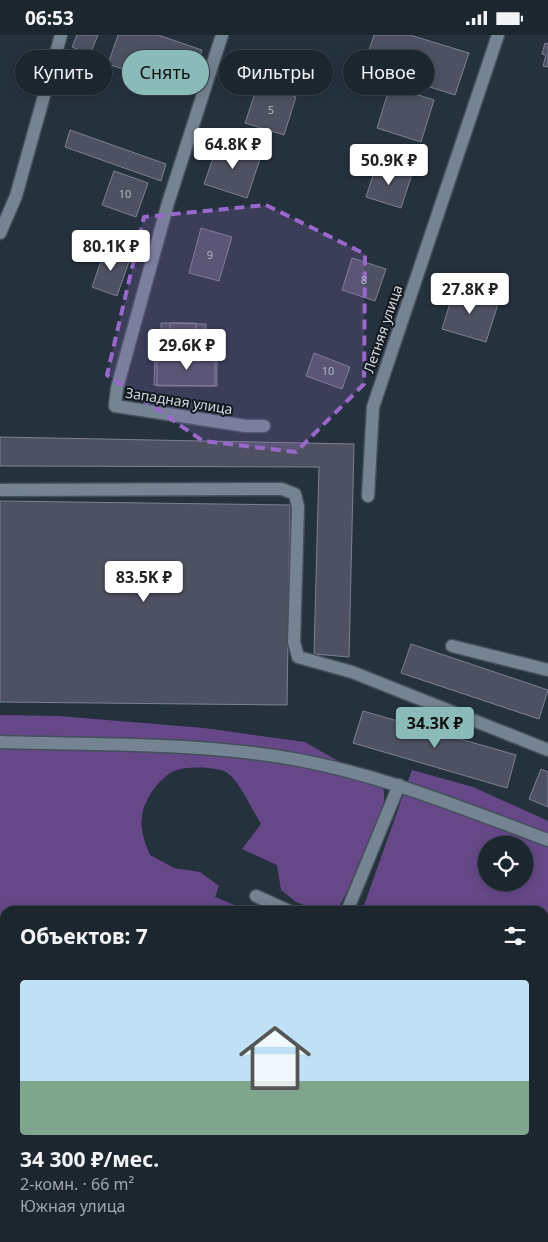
<!DOCTYPE html>
<html lang="ru">
<meta charset="utf-8">
<style>
body{margin:0;font-family:"Noto Sans",sans-serif;background:#252e36;color:#f1f3f6;height:100vh;display:flex;flex-direction:column;font-size:19px;white-space:nowrap}
*{box-sizing:border-box;margin:0}
p{font-size:16px;color:#a0a5aa}
.icon{flex:none;width:28px;height:28px;fill:none;stroke:currentColor;stroke-width:2;stroke-linecap:round;stroke-linejoin:round}
.map{position:relative;flex:1;overflow:hidden}
.details{position:absolute;left:0px;top:871px;width:549px;height:336px;display:flex;flex-direction:column;background:#1c262e;border-radius:15px 15px 0 0;box-shadow:0 2px 12px #0003,0 0 0 1px #3a434a}
.details>*{flex:none}
.guide{position:absolute;left:15px;top:15px;width:519px;height:45px;display:flex;gap:10px}
.buttons{position:absolute;left:478px;top:801px;display:grid;gap:10px}
.buttons a{display:grid;place-items:center;width:55px;height:55px;border-radius:50%;background:#1c262e;box-shadow:0 2px 12px #0003,0 0 0 1px #3a434a;font-size:25px}
.price{position:absolute;translate:-50% -42px;padding:0 11px;border-radius:5px;background:#fff;color:#222;font-size:16px;line-height:32px;filter:drop-shadow(0 1px 2px #0008)}
.price::after{content:'';position:absolute;left:50%;top:30px;width:15px;height:11px;margin-left:-8px;background:inherit;clip-path:polygon(0 0,100% 0,50% 100%)}
.price.current{background:#8bbbb9;color:#111}
ul{padding:0;list-style:none}
li{display:grid;align-content:center;gap:10px;height:265px;padding:0 20px}
li+li{border-top:1px solid #3a434a}
li span{display:grid;place-items:center;height:155px;border-radius:5px;color:#555}
li>.icon{margin-inline-start:auto}
span .icon{width:90px;height:90px;fill:#fffc;stroke-width:1}
li b{font-size:21px}
h2{display:flex;justify-content:space-between;align-items:center;height:60px;padding:0 20px;font-size:21px}
.tag{padding:0 18px;border-radius:22px;background:#1c262e;box-shadow:0 2px 12px #0003,0 0 0 1px #3a434a;font-size:18px;line-height:45px}
.tag.current{background:#8bbbb9;color:#111}
.status{display:flex;justify-content:space-between;align-items:center;height:35px;padding:0 25px;background:#1c262e;direction:ltr}
.status svg{height:14px;fill:currentColor}
.map>svg:first-child{display:block}
</style>
<div class="status"><b>06:53</b><svg viewBox="0 0 49 12"><path d="M0 12V9h3v3zM5 12V6h3v6zM10 12V3h3v9zM15 12V0h3v12zM26 1h20v11H26zM47 4h2v5h-2z"/></svg></div>
<div class="map">
<svg width="548" height="1207" viewBox="0 0 548 1207">
<rect width="100%" height="100%" fill="#25323e"/>
<path fill="#664888" fill-rule="evenodd" d="M0 680 59 681 204 693 305 707 383 752C391 785 355 840 340 870L320 876 296 867 281 855 277 830 242 814 261 789C252 775 238 742 224 736 220 734 213 734 209 733 199 732 183 732 174 736 159 743 143 766 142 782 140 796 145 808 150 820L174 833 200 837 219 851 215 862 249 876H5V1191L0 1188Z
M412 735 473 752 548 786V1207H43L33 1203 544 1202V876H362ZM486 810H524V848H486Z"/>
<path fill="#4d5162" stroke="#7c8093" d="M77 0H98L90 19 72 12Z
M118 0H158L202 15 188 56 108 29Z
M374 0H410L469 18 455 60 364 31Z
M545 8 548 9V32L543 31 546 20 542 19Z
M258 49 296 62 284 100 245 88Z
M390 51 434 65 421 107 377 93Z
M70 95 166 129 161 146 65 112Z
M219 106 261 121 247 163 204 149Z
M377 128 412 139 401 173 366 162Z
M114 136 148 148 136 182 102 170Z
M201 193 232 202 219 246 189 238Z
M106 212 131 221 117 261 92 252Z
M352 223 386 234 375 266 342 255Z
M455 252 499 266 486 307 442 294Z
M161 288H196V309H161Z
M170 288 206 289 205 309H170Z
M314 318 350 332 342 354 306 341Z
M155 320H215V351L154 350Z
M157 320 217 321V351H157Z
M0 402 354 409 349 622 314 619 319 432 0 431Z
M0 466 290 470 287 670 0 667Z
M411 609 548 655 539 684 401 638Z
M363 676 516 720 507 753 353 708Z
M541 734 548 737V772L529 764Z"/>
<g fill="none" stroke-linecap="round" stroke-linejoin="round">
<g stroke="#434f59" stroke-width="15">
<path id="minor" d="M222 0 168 168 117 353 115 371 246 391H264
M0 198 16 161 61 0
M0 455 282 454 295 459 298 472 294 607 298 622 352 637 548 715
M368 461 373 372 498 0
M452 611 548 635
M0 707C99 710 202 707 299 725 385 741 467 775 548 805
M256 861 289 876
M347 876 399 750"/>
</g>
<use href="#minor" stroke="#758492" stroke-width="12"/>
</g>
<path fill="#9868ca" fill-opacity="0.2" stroke="#9868ca" stroke-width="4" stroke-dasharray="10 6" stroke-linejoin="round" d="M266 170 365 219 364 349 296 417 203 406 107 340 144 182Z"/>
<g text-anchor="middle" stroke-width="4" stroke-linejoin="round" paint-order="stroke">
<g font-size="11" fill="#aeb6c0">
<text x="271" y="79">5</text>
<text x="125" y="163">10</text>
<text x="210" y="224">9</text>
<text x="364" y="249">8</text>
<text x="328" y="340">10</text>
</g>
<g font-size="14" fill="#cfd7df" stroke="#13191f">
<text transform="translate(383 294) rotate(-71)" y="5">Летняя улица</text>
<text transform="translate(179 366) rotate(9)" y="5">Западная улица</text>
</g>
</g>
</svg>
<div class="buttons">
<a><svg class="icon" aria-label="locate" viewBox="0 0 24 24"><circle cx="12" cy="12" r="6"/><path d="M12 2v4M12 18v4M2 12h4M18 12h4"/></svg></a>
</div>
<b class="price" style="left:233px;top:135px">64.8K ₽</b>
<b class="price" style="left:389px;top:151px">50.9K ₽</b>
<b class="price" style="left:111px;top:237px">80.1K ₽</b>
<b class="price" style="left:470px;top:280px">27.8K ₽</b>
<b class="price" style="left:187px;top:336px">29.6K ₽</b>
<b class="price" style="left:144px;top:568px">83.5K ₽</b>
<b class="price current" style="left:435px;top:714px">34.3K ₽</b>
<div class="guide">
<a class="tag">Купить</a>
<a class="tag current">Снять</a>
<a class="tag">Фильтры</a>
<a class="tag">Новое</a>
</div>
<section class="details">
<h2>Объектов: 7<svg class="icon" aria-label="filters" viewBox="0 0 24 24"><path d="M4 7h16M4 17h16"/><circle cx="9" cy="7" r="2"/><circle cx="15" cy="17" r="2"/></svg></h2>
<ul>
<li><span style="background:linear-gradient(#bfe0f5 65%,#7fa58c 0)"><svg class="icon" aria-label="home" viewBox="0 0 24 24"><path d="M3 11l9-7 9 7M6 9v11h12V9"/></svg></span><div><b>34 300 ₽/мес.</b><p>2-комн. · 66 m²</p><p>Южная улица</p></div></li>
</ul>
</section>
</div>
